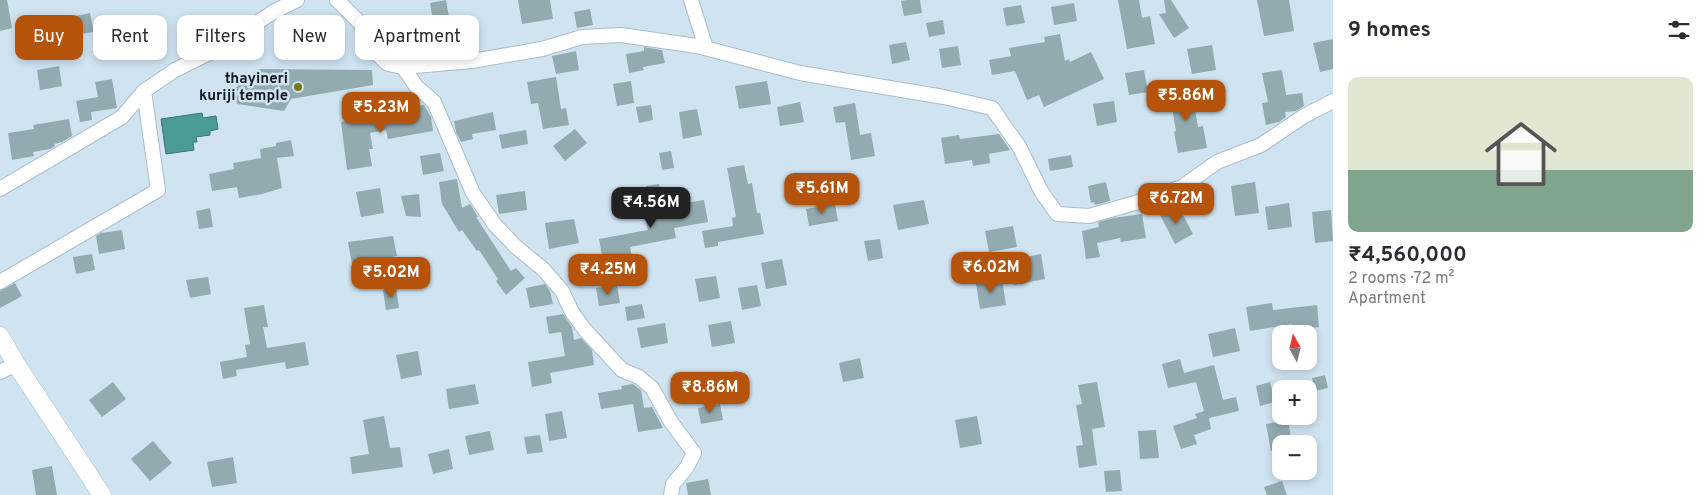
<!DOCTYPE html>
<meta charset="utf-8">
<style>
body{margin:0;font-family:Overpass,sans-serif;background:#f2f2f3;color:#2b2b33;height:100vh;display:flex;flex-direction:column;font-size:19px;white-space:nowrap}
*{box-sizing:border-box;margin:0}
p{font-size:16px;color:#7c7c81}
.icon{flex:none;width:28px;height:28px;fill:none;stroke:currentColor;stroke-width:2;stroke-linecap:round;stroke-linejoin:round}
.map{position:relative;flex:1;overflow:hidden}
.drawer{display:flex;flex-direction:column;background:#fff;width:375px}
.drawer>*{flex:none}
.top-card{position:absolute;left:15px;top:15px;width:475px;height:45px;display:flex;gap:10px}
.needle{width:32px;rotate:352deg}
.controls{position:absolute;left:1272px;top:325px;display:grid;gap:10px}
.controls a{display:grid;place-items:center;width:45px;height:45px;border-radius:10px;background:#fff;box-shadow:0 2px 8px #0003;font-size:25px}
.price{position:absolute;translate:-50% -42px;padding:0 11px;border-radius:10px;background:#b45309;color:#fff;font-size:16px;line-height:32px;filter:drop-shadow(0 1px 2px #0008)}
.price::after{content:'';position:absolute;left:50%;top:30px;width:15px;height:11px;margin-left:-8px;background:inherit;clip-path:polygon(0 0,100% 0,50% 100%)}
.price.selected{background:#222;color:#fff}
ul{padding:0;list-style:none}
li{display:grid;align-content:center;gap:10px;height:265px;padding:0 15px}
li+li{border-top:1px solid #e1e1e2}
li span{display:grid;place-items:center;height:155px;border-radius:10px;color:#555}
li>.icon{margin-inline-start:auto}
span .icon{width:90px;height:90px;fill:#fffc;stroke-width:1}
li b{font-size:21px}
h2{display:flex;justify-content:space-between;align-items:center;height:60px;padding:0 15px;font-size:21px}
.tag{padding:0 18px;border-radius:10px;background:#fff;box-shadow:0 2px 8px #0003;font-size:18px;line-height:45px}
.tag.selected{background:#b45309;color:#fff}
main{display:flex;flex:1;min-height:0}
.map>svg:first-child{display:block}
</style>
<main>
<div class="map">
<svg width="1333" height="495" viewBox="0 0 1333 495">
<rect width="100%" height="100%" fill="#cfe3f1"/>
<path fill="#499b94" stroke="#397471" d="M202 113 203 118 216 116 218 129 210 131V135L196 137 197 142H193L194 150 166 154 161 119Z"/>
<path fill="#92abb1" d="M0 0H7L12 28 0 31Z
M446 0 450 23 434 26 430 3Z
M518 0H550L553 19 522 24Z
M907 0H920L922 13 904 16 901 1Z
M1118 0H1139L1142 18 1150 16 1155 44 1127 49Z
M1164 0H1171L1189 28 1174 38 1159 14 1166 13Z
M1257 0H1289L1294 31 1264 36Z
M1074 3 1077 21 1054 25 1051 7Z
M1021 5 1025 23 1006 26 1003 8Z
M590 9 593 25 577 28 574 12Z
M90 13 94 32 74 35 71 17Z
M943 20 945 34 929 37 926 23Z
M1060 34 1065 61 1069 59 1070 62 1091 52 1104 79 1044 107 1039 95 1027 100 1015 71 992 75 989 60 1011 56 1009 48 1045 42 1044 37Z
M1333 39V69L1320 72 1313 43Z
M906 42 910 60 892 64 889 45Z
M1212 45 1216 70 1192 74 1187 49Z
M958 46 961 65 942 68 939 49Z
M644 47 662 50 665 63 643 67 644 70 629 73 626 54 644 51Z
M576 51 579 70 556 74 552 56Z
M59 66 62 86 40 90 37 70Z
M259 69 372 70 373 85 291 99 284 111 237 104 233 90Z
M1144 70 1148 92 1129 95 1125 73Z
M1282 70 1286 95 1302 93 1304 106 1296 111 1285 112 1286 117 1279 122 1266 125 1262 103 1268 102 1262 73Z
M556 77 561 109 566 108 569 125 543 129 538 103 531 104 527 82Z
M112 79 117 108 91 112 92 120 80 122 76 101 98 97 95 82Z
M631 81 634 103 617 106 613 84Z
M767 81 771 104 739 109 735 86Z
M1191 87 1198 127 1203 126 1207 148 1178 153 1174 132 1176 131 1169 91Z
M1114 101 1117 122 1097 126 1093 104Z
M800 102 804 122 780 126 777 107Z
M855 103 860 135 871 133 875 156 851 160 845 122 836 123 833 107Z
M424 105 431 117 433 131 388 139 386 130 370 133 373 149H369L372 166 347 170 341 122 367 117 368 123 407 116 405 108Z
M651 105 653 120 639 123 636 107Z
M697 109 702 135 683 139 679 112Z
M493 112 496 130 472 134 473 139 461 142 456 132 454 121Z
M69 119 72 136 62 142 54 144 55 146 50 149 33 152 34 156 12 160 8 133 34 129 33 125Z
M575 129 587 143 565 161 553 146Z
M526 130 528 144 502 149 499 135Z
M999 134 1010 150 989 154 990 163 973 166 972 160 945 164 941 138 959 135 960 139Z
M291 140 294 156 277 158 282 188 262 194 239 198 237 187 212 191 209 174 234 169 233 163 261 158 260 149 276 146V143Z
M671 151 674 168 662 170 659 153Z
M440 153 444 171 423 175 420 156Z
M1071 155 1073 167 1050 171 1048 159Z
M744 165 748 184 752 183 757 213H760L764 234 718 242V246L705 248 702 231 733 226 732 218 736 217 727 168Z
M457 179 462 208 470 204 478 217H476L511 271 516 268 525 278 506 295 496 281 498 279 479 250 477 251 462 230 459 232 442 204 439 182Z
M1106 182 1110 201 1095 205 1094 202 1091 203 1088 186Z
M1255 182 1259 213 1235 216 1231 186Z
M659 184 663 207 704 200 708 222 674 228 676 238 630 247 634 267 605 272 599 239 648 230 646 222 652 220 646 186Z
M380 188 384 213 361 217 356 192Z
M525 191 527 210 499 214 496 195Z
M419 194 421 217 406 216 401 196Z
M924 200 929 224 898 230 893 205Z
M1289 203 1292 227 1268 230 1265 207Z
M835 204 838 221 809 226 806 209Z
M1178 205 1193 234 1175 244 1160 215Z
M210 208 213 227 199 229 196 211Z
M1331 210 1333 241 1315 243 1312 212Z
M1142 214 1146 238 1121 242 1120 238 1097 243 1100 257 1086 259 1082 231 1099 227 1098 222 1113 218Z
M574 219 579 243 549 249 545 223Z
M1013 226 1017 247 989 252 985 231Z
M122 230 125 249 99 254 96 236 101 233Z
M393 236 397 256 352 264 348 242Z
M880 239 883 258 868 261 864 241Z
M92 254 95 270 76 274 73 257Z
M1041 254 1045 279 1014 285 1010 260Z
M782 259 787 285 766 289 761 263Z
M716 276 720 298 699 302 695 279Z
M208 277 211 294 190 298 186 280Z
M1002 279 1006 305 980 309 976 284Z
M15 283 22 296 0 308V291Z
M545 284 550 291 553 304 530 308 526 288Z
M617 285 620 303 599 306 596 288Z
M757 285 761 306 742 310 738 288Z
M396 288 399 308 386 310 383 290Z
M1272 303 1273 310 1317 305 1319 327 1292 330V324L1250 331 1246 307Z
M642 304 645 318 627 321 625 307Z
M264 305 268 327H263L267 348 305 342 309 365 286 369 285 362 236 370 237 376 223 379 220 362 247 357 245 345 250 344 244 308Z
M563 314 572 327 574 340 581 338 592 350 594 365 550 373 552 383 532 387 528 362 565 356 561 332 549 334 546 317Z
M731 321 735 343 712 347 708 325Z
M665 323 668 343 641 348 637 328Z
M1235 328 1240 351 1213 357 1208 334Z
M418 351 422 375 401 379 396 355Z
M860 358 864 378 843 382 839 363Z
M1180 359 1184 373 1214 365 1223 400 1236 397 1239 411 1209 418 1211 429 1194 435 1197 444 1181 449 1173 426 1197 418 1195 414 1204 411 1196 382 1168 388 1162 364Z
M738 371 742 394 719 398 714 375Z
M1325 375 1328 388 1315 391 1312 378Z
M113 382 126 399 102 417 89 400Z
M1097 382 1105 427 1092 429 1097 465 1079 468 1076 446 1083 445 1076 405 1082 404 1078 385Z
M1270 382 1275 402 1260 406 1256 386Z
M475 384 479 404 449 409 446 389Z
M633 384 641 390 644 408 652 407 663 428 638 432 633 404 601 409 598 393 622 389 621 386Z
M720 404 723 420 701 424 698 408Z
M562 411 567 438 549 441 545 414Z
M384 416 390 448 400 447 403 467 352 474 350 457 369 454 363 420Z
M977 416 982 444 960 448 955 420Z
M1288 420 1292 444H1281V450L1271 451 1266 424Z
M1156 430 1159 458 1140 459 1138 431Z
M490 431 494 450 469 455 465 436Z
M540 435 543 452 527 454 524 437Z
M153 441 172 463 150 481 131 459Z
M449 449 453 469 433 474 428 454Z
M233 457 237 483 212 487 207 462Z
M52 466 57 495H36L32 470Z
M1120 470 1122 491 1106 492 1104 471Z
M708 479 711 495H688L686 483Z
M1282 481 1287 495H1267L1264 487Z"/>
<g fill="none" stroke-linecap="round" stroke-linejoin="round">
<g stroke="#a8bcc9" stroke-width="16">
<path id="minor" d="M337 0 360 23 376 53 388 64 403 67 472 61 542 49 582 37 621 35 697 46 800 73 944 97 992 108 1020 148 1041 191 1057 214 1089 216 1142 201 1182 187 1217 162 1261 145 1304 116 1333 101
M691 0 706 48
M403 67 416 86 434 102 473 193 495 225 516 247 543 269 562 291 572 312 585 330 622 370 639 377 652 388 671 422 694 453 687 467 673 484 671 495
M0 189 122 117 144 91 175 70 215 50 275 11 297 0
M0 282 158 190 144 91
M0 372 16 364"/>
</g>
<g stroke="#a8bcc9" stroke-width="19">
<path id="major" d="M0 336 16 364 102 495"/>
</g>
<use href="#minor" stroke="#fff" stroke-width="14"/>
<use href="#major" stroke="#fff" stroke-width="18"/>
</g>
<circle fill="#76771d" stroke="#cfe3f1" stroke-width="2" cx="298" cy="87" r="5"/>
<g text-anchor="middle" stroke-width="5" stroke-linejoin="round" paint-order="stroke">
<g font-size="15" font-weight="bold" fill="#131a1f" stroke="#cfe3f1" text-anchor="end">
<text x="288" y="83">thayineri<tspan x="288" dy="17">kuriji temple</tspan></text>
</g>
</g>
</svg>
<div class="controls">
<a><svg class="needle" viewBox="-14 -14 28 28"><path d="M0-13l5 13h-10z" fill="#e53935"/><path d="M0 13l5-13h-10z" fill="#7c7c81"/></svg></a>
<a>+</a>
<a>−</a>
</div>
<b class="price" style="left:1186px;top:122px">₹5.86M</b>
<b class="price" style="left:381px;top:134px">₹5.23M</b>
<b class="price" style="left:822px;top:215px">₹5.61M</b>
<b class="price" style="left:1176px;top:225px">₹6.72M</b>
<b class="price selected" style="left:651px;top:229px">₹4.56M</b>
<b class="price" style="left:991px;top:294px">₹6.02M</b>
<b class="price" style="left:608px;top:296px">₹4.25M</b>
<b class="price" style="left:391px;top:299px">₹5.02M</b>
<b class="price" style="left:710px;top:414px">₹8.86M</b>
<div class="top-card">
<a class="tag selected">Buy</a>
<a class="tag">Rent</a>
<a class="tag">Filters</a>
<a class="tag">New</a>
<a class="tag">Apartment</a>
</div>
</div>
<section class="drawer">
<h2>9 homes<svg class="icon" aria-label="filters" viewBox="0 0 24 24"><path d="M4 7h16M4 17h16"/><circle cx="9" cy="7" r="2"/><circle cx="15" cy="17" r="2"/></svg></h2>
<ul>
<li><span style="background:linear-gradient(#dfe7d0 60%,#7fa58c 0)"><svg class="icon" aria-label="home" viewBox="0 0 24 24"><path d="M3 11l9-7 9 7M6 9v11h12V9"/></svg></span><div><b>₹4,560,000</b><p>2 rooms · 72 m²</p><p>Apartment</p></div></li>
</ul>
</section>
</main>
